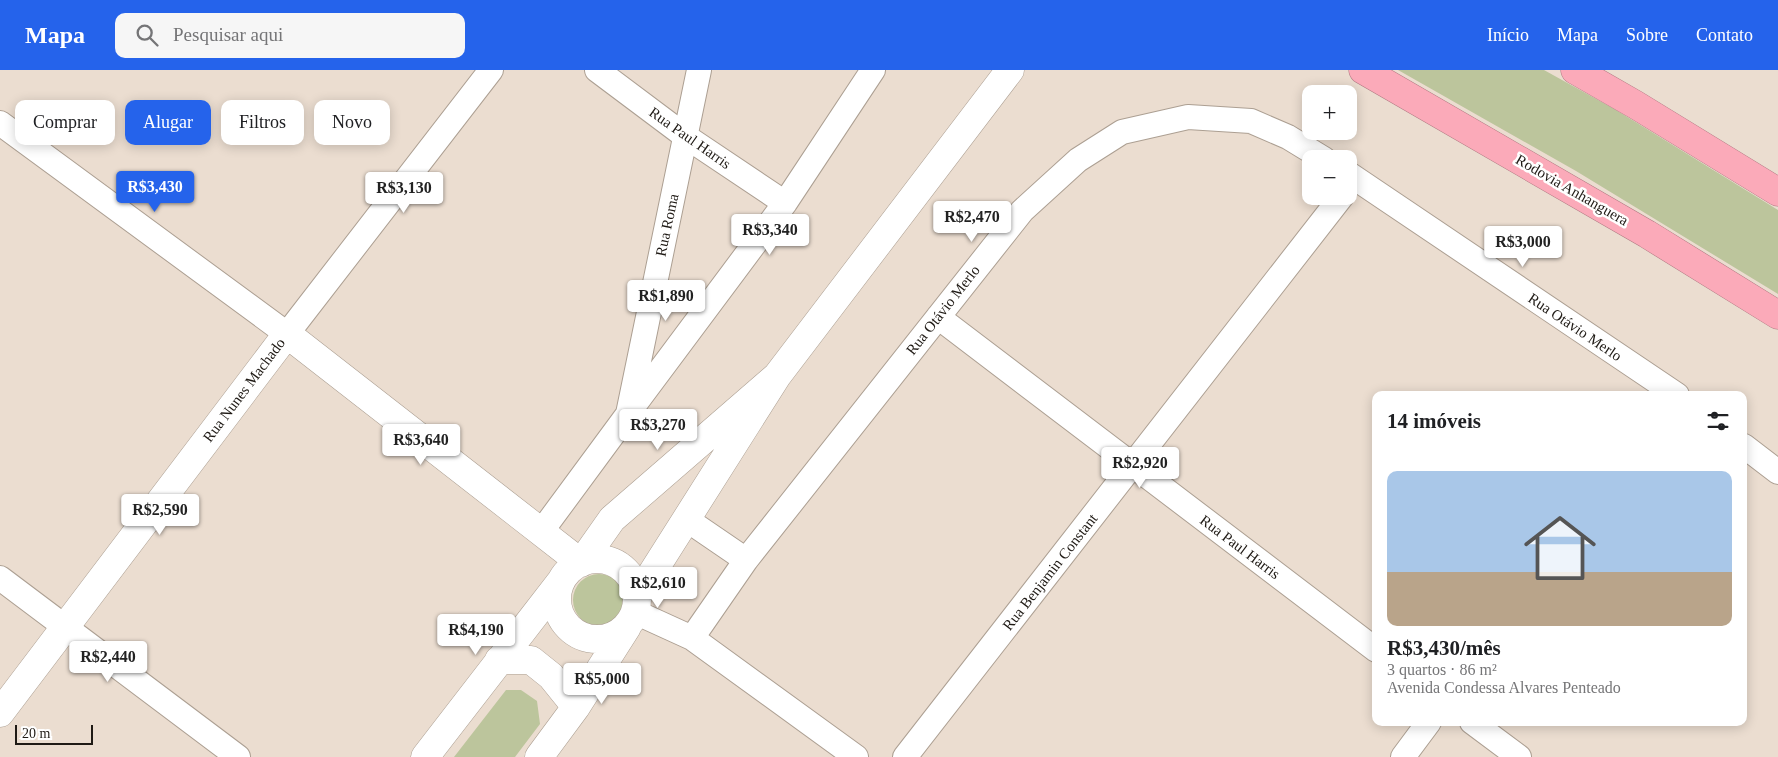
<!DOCTYPE html>
<html lang="pt">
<meta charset="utf-8">
<style>
body{margin:0;font-family:"Times New Roman",serif;background:#f6f6f6;color:#202124;height:100vh;display:flex;flex-direction:column;font-size:19px;white-space:nowrap}
*{box-sizing:border-box;margin:0}
p{font-size:16px;color:#757577}
.icon{flex:none;width:28px;height:28px;fill:none;stroke:currentColor;stroke-width:2;stroke-linecap:round;stroke-linejoin:round}
.map{position:relative;flex:1;overflow:hidden}
.details{position:absolute;left:1372px;top:321px;width:375px;height:335px;display:flex;flex-direction:column;background:#fff;border-radius:10px;box-shadow:0 2px 12px #0003}
.details>*{flex:none}
.banner{position:absolute;left:15px;top:30px;width:475px;height:45px;display:flex;gap:10px}
.fabs{position:absolute;left:1302px;top:15px;display:grid;gap:10px}
.fabs a{display:grid;place-items:center;width:55px;height:55px;border-radius:10px;background:#fff;box-shadow:0 2px 12px #0003;font-size:25px}
.scale{position:absolute;left:15px;bottom:12px;width:78px;box-sizing:border-box;padding-left:5px;border:2px solid #1f1a15;border-top:0;font-size:14px;line-height:18px;white-space:nowrap;color:#1f1a15;-webkit-text-stroke:4px #fff;paint-order:stroke}
.price{position:absolute;translate:-50% -42px;padding:0 11px;border-radius:5px;background:#fff;color:#222;font-size:16px;line-height:32px;filter:drop-shadow(0 1px 2px #0008)}
.price::after{content:'';position:absolute;left:50%;top:30px;width:15px;height:11px;margin-left:-8px;background:inherit;clip-path:polygon(0 0,100% 0,50% 100%)}
.price.current{background:#2563eb;color:#fff}
ul{padding:0;list-style:none}
li{display:grid;align-content:center;gap:10px;height:265px;padding:0 15px}
li+li{border-top:1px solid #e0e0e0}
li span{display:grid;place-items:center;height:155px;border-radius:10px;color:#555}
li>.icon{margin-inline-start:auto}
span .icon{width:90px;height:90px;fill:#fffc;stroke-width:1}
li b{font-size:21px}
h2{display:flex;justify-content:space-between;align-items:center;height:60px;padding:0 15px;font-size:21px}
.pill{padding:0 18px;border-radius:10px;background:#fff;box-shadow:0 2px 12px #0003;font-size:18px;line-height:45px}
.pill.current{background:#2563eb;color:#fff}
header{display:flex;align-items:center;gap:30px;box-sizing:border-box;height:70px;padding:0 25px;background:#2563eb;color:#fff}
header strong{font-size:24px}
nav{display:flex;gap:28px;margin-inline-start:auto;font-size:18px}
.search{width:350px;height:45px;background:#f6f6f6;display:flex;align-items:center;gap:12px;box-sizing:border-box;padding:0 18px;border-radius:10px;color:#757577;font-size:19px}
.map>svg:first-child{display:block}
</style>
<header>
<strong>Mapa</strong>
<div class="search"><svg class="icon" aria-label="search" viewBox="0 0 24 24"><circle cx="10" cy="10" r="6"/><path d="M15 15l6 6"/></svg>Pesquisar aqui</div>
<nav><a>Início</a><a>Mapa</a><a>Sobre</a><a>Contato</a></nav>
</header>
<div class="map">
<svg width="1778" height="687" viewBox="0 0 1778 687">
<rect width="100%" height="100%" fill="#ebddd0"/>
<path fill="#bcc59c" d="M1398 0H1544L1616 40 1778 140V224L1576 101Z
M573 530a26 26 0 1 1 52 0a26 26 0 1 1-52 0Z
M506 620H521L537 631 540 654 515 687H454Z"/>
<g fill="none" stroke-linecap="round" stroke-linejoin="round">
<g stroke="#ac9f92" stroke-width="26">
<path id="minor" d="M597 0 685 66 785 133
M0 53 287 264 491 0
M1349 104 1677 325
M938 247 1376 580
M632 338 785 133 873 0
M1744 376 1778 402
M686 449 746 490 1022 141 1078 90 1122 62 1188 47 1251 51 1288 67 1324 89
M541 462 628 344 699 0
M0 508 238 687
M635 542 692 568 856 687
M692 568 746 490
M1472 652 1519 687
M905 687 1342 126
M1403 687 1429 652"/>
</g>
<g stroke="#ac9f92" stroke-width="29">
<path id="tertiary" d="M557 529a40 40 0 1 1 80 0a40 40 0 1 1-80 0Z
M637 527 777 306 1010 0
M499 590H531L551 606 576 637
M0 643 287 264 581 493 612 449 777 306
M425 687 561 511
M539 687 576 637 627 557"/>
</g>
<g stroke="#ae7880" stroke-width="29">
<path id="motorway" d="M1363 0 1647 164 1778 245
M1575 0 1636 35 1778 122"/>
</g>
<use href="#minor" stroke="#fff" stroke-width="24"/>
<use href="#tertiary" stroke="#fff" stroke-width="28"/>
<use href="#motorway" stroke="#fbaab9" stroke-width="28"/>
</g>
<g text-anchor="middle" stroke-width="5" stroke-linejoin="round" paint-order="stroke">
<g font-size="15" fill="#1f1a15" stroke="#fff">
<text transform="translate(690 68) rotate(35)" y="5">Rua Paul Harris</text>
<text transform="translate(1572 120) rotate(30)" y="5">Rodovia Anhanguera</text>
<text transform="translate(667 155) rotate(-78)" y="5">Rua Roma</text>
<text transform="translate(943 240) rotate(-52)" y="5">Rua Otávio Merlo</text>
<text transform="translate(1575 257) rotate(34)" y="5">Rua Otávio Merlo</text>
<text transform="translate(244 320) rotate(-53)" y="5">Rua Nunes Machado</text>
<text transform="translate(1240 477) rotate(37)" y="5">Rua Paul Harris</text>
<text transform="translate(1050 502) rotate(-52)" y="5">Rua Benjamin Constant</text>
</g>
</g>
</svg>
<div class="fabs">
<a>+</a>
<a>−</a>
</div>
<div class="scale">20 m</div>
<b class="price current" style="left:155px;top:143px">R$3,430</b>
<b class="price" style="left:404px;top:144px">R$3,130</b>
<b class="price" style="left:972px;top:173px">R$2,470</b>
<b class="price" style="left:770px;top:186px">R$3,340</b>
<b class="price" style="left:1523px;top:198px">R$3,000</b>
<b class="price" style="left:666px;top:252px">R$1,890</b>
<b class="price" style="left:658px;top:381px">R$3,270</b>
<b class="price" style="left:421px;top:396px">R$3,640</b>
<b class="price" style="left:1140px;top:419px">R$2,920</b>
<b class="price" style="left:160px;top:466px">R$2,590</b>
<b class="price" style="left:658px;top:539px">R$2,610</b>
<b class="price" style="left:476px;top:586px">R$4,190</b>
<b class="price" style="left:108px;top:613px">R$2,440</b>
<b class="price" style="left:602px;top:635px">R$5,000</b>
<div class="banner">
<a class="pill">Comprar</a>
<a class="pill current">Alugar</a>
<a class="pill">Filtros</a>
<a class="pill">Novo</a>
</div>
<section class="details">
<h2>14 imóveis<svg class="icon" aria-label="filters" viewBox="0 0 24 24"><path d="M4 7h16M4 17h16"/><circle cx="9" cy="7" r="2"/><circle cx="15" cy="17" r="2"/></svg></h2>
<ul>
<li><span style="background:linear-gradient(#a9c7e8 65%,#b9a48a 0)"><svg class="icon" aria-label="home" viewBox="0 0 24 24"><path d="M3 11l9-7 9 7M6 9v11h12V9"/></svg></span><div><b>R$3,430/mês</b><p>3 quartos · 86 m²</p><p>Avenida Condessa Alvares Penteado</p></div></li>
</ul>
</section>
</div>
